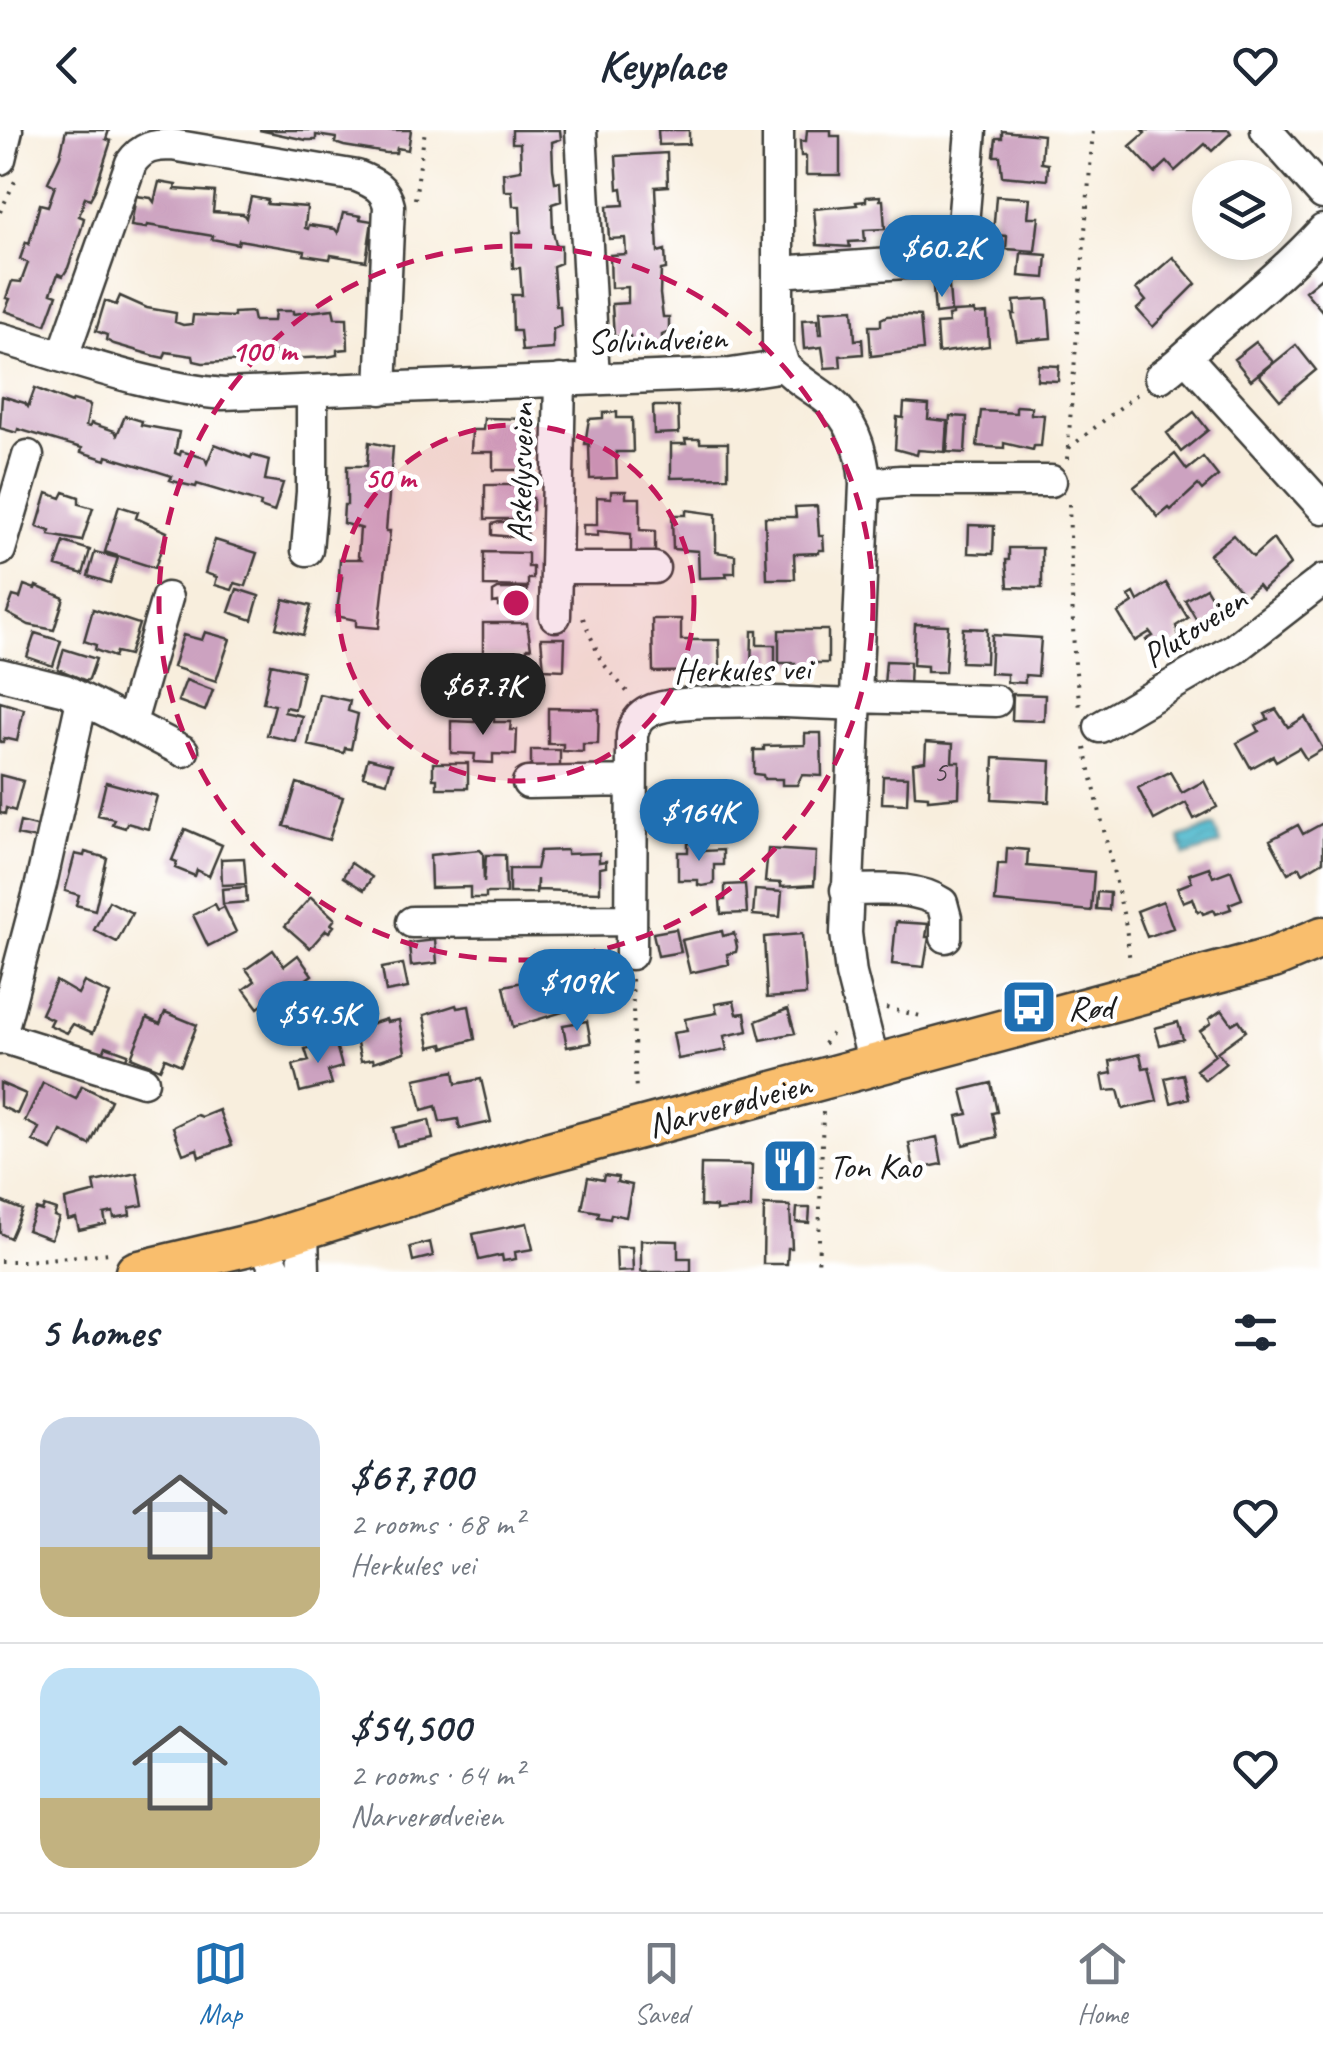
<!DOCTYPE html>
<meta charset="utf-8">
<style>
body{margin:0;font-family:Caveat,sans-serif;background:#f6f6f7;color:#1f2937;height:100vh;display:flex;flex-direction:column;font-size:38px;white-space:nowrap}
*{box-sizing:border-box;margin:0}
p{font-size:32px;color:#747a83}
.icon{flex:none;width:55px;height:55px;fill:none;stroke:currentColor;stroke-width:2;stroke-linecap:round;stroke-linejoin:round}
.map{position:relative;height:1142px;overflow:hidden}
.side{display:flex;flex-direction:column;background:#fff;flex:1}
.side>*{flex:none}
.fabs{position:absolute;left:1192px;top:30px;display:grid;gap:20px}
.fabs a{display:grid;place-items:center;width:100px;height:100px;border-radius:50%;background:#fff;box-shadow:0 5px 15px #0003;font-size:50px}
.price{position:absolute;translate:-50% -85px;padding:0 22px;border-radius:35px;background:#1f6fb2;color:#fff;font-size:32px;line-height:65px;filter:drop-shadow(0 2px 5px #0008)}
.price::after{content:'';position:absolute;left:50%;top:60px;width:30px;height:22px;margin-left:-15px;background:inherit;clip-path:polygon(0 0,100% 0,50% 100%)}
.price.current{background:#222;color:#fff}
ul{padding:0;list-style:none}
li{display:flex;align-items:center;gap:30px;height:250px;padding:0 40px}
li+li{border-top:2px solid #e0e1e3}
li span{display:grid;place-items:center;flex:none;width:280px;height:200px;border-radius:30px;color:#555}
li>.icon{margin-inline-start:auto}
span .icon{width:120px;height:120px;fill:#fffc;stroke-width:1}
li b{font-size:42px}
h2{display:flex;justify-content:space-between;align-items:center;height:120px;padding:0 40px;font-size:42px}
header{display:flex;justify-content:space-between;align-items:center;height:130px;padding:0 40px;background:#fff;font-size:45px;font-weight:700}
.dock{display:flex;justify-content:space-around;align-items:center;height:140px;border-top:2px solid #e0e1e3;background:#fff;font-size:28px;color:#747a83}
.dock a{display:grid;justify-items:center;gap:5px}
.dock .current{color:#1f6fb2}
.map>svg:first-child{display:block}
</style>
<header><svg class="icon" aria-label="back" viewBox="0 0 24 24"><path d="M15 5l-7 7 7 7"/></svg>Keyplace<svg class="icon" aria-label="heart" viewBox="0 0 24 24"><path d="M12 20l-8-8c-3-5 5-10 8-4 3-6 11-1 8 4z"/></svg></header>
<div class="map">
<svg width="1323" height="1142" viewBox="0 0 1323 1142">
<defs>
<pattern id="water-waves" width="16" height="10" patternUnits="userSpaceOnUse" patternTransform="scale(2.5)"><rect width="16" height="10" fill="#50b9ce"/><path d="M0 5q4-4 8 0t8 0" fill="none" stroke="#459eb0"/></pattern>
</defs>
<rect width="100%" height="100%" fill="#fff"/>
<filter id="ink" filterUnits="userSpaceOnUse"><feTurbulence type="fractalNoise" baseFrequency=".01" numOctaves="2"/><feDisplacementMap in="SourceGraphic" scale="20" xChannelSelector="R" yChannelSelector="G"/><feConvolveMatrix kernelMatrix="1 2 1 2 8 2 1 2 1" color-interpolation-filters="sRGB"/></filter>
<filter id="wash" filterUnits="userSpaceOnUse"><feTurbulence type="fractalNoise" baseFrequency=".0048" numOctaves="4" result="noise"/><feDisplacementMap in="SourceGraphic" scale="40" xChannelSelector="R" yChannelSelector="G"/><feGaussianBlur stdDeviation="2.25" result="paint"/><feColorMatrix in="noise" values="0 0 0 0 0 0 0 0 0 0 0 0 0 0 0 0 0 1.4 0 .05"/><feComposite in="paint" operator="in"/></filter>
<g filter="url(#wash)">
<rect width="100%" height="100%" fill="#f8eedd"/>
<path fill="url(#water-waves)" stroke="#366a75" stroke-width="2.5" d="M1214 696 1221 714 1185 726 1179 708Z"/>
<g id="blocks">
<path fill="#cca2c0" d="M66 0H109L106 9 111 11 95 60 90 69 85 67 82 77 79 86 84 88 82 97 68 138 63 146 58 144 51 163 57 165 46 195 5 181 10 169 6 168 12 151 21 152 28 133 20 129 26 112 29 114 40 74 48 76 55 56 48 52 60 26Z
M259 0H411L408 20 397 18 396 23H386L344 16 335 13 336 8 316 5V10H306Z
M512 0H560L561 9 552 12 553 39 555 52 560 51 561 71 552 74 553 101 556 115H561V133L553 136 556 176H560L561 196 553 199V219L522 221 520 201H513L512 165H522L520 138H513L512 103 521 102 520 76H513L512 61H504L503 43 521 40 520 13H512Z
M658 0H689V14L659 15Z
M807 0H831V6H840V45H806V26H801L800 11H806Z
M1142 0H1229L1231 3 1212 21 1205 14 1175 41 1167 32 1155 43 1130 16 1145 3Z
M1002 1 1043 5 1041 33 1048 34 1047 50 1002 46 1000 26H994L996 8H1002Z
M667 23 668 56 655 57 658 122 665 120 666 139 661 140 660 164 663 187H669V202L662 205V215L631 217 630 206 614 207 612 174 628 173V157L611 158 610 125 626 124 625 108 609 109 607 76 624 75 622 58 618 59 616 26Z
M159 52 176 55 175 59 215 62 213 82 243 84 246 88 251 67 268 70 267 74 307 77 305 98 308 99 309 95 335 99 338 103 343 83 361 86 360 89 372 91 366 131 331 125 330 129 304 125 305 121 239 110 238 114 212 109 213 106 147 95 146 98 131 96 136 66 151 68 154 72Z
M880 66V70H883L885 99 864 100 865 111 849 112 850 117 817 115 814 79 857 75 856 72 866 71V67Z
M996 66 1030 68 1028 87H1039L1035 121 1006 119 1007 106 993 105Z
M1021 123 1047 125 1045 148 1019 146Z
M1173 127 1196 154 1153 197 1137 179 1146 171 1136 159Z
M1323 146V182L1305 161Z
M949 156 951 182 935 184 933 157Z
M120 166 147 178 176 183 175 192 183 195 192 194 193 185 234 187V183L252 182 254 191H274L275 181H293V184L333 179 335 188H347L348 219 337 220V225L327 227 285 229 276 228 275 222 255 223V228L246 231 203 233 194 231 193 226 166 222 164 228 155 226 114 214 106 210 107 205 96 201 105 171 116 175Z
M1048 169 1051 208 1017 211 1012 184H1015L1014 171Z
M853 179 855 210 862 209 863 224 840 226 841 237 825 238 822 217 804 219 802 190 818 189 819 204H822L820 181Z
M974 181 975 184 987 183 989 216 938 223 936 194 949 193 948 186 953 185V182Z
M908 185 920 186 923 220 871 226 869 196H881V189L887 186Z
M1256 212 1273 232 1251 250 1234 229Z
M1296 215 1316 240 1280 270 1259 245Z
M1038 235 1059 236 1058 251 1037 250Z
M35 258 72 273 73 270 90 275 86 296 90 297 91 293 115 301 117 305 125 286 142 291 141 295 179 302 175 323 180 325 181 321 205 328 207 333 215 314 251 328 252 325 269 330 265 350 283 353 274 382 260 377 261 373 197 354 196 357 183 354 170 350 172 346 140 336 107 326 106 330 94 326 81 322 82 318 18 299 17 303 0 298 2 266 25 273 28 277Z
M904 273 929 275 928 289 947 291 945 322 918 320 917 325 895 319 897 287 903 288Z
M653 276H678L679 303 654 304Z
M1016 276 1031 277V284L1044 285 1041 316H1034L1033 320 1004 313V318L977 316 981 281 1016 283Z
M617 282V288H632L633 322H616L617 348 590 349 589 314H585L589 289 603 288V283Z
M1194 282 1208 300 1181 322 1167 303Z
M950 286 967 287 965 323 947 322Z
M484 288 527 289V299H532V315H526V340H493V322H471L472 300H483Z
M685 309H700V313H728V347L671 348V314H686Z
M369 312 393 317 386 401H390L379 498 356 496V490L336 486 342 447H339L340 429H361L358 426 360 398 363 399 343 393 344 375H347V336H367Z
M1175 324 1187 340 1203 327 1218 346 1202 360 1198 355 1171 380 1169 378 1158 387 1134 357Z
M485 355H529L528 368H533V380H529V389H485Z
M611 361H626V368H640V400L655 401V426H631V404L598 401V406L583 405V395H597V367L611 368Z
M64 362 79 367V374L93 378 82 411 49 405 50 401 37 397 47 363 61 368Z
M119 376 138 382 136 388 167 402 155 438 105 422Z
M817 376 819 406H823L824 420H819V423L794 424 795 449H767L765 387H796L795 377Z
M686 380 716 384V422L735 425V443H726L727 447 699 448 698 421 673 419 672 385H686Z
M499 392H528L527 408 492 405V394Z
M969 395 994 396 993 424 968 423Z
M1233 405 1253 427 1273 409 1290 435 1262 460 1258 455 1245 466 1209 425Z
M215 410 257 423 246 456 235 453 232 460 215 455 217 447 205 443Z
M64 412 90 420 83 444 56 436Z
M1009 418H1042V458L1008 457 1006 430H1009Z
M95 422 118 428 110 453 88 446Z
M484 422 528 423V437H533V449H528V457L484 456Z
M1166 453 1188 488 1176 496 1180 510 1156 525 1146 510 1153 506 1150 502 1135 511 1118 483 1133 473 1129 466 1134 463 1138 471Z
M24 455 35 459 36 456 64 468 54 500 29 495 7 483 13 466 20 468Z
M1206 458 1223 486 1202 499 1185 470Z
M237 459 259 466 252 490 229 482Z
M498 459H527V476H498V472L493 473V462Z
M284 469 311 476 303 505 276 498Z
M93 479 139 494 129 525 116 522 114 527 95 520 96 515 84 511Z
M652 489H681V510H719L720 541 653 542Z
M483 493H527L531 518H527L526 526H483Z
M915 494 948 495 945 542H927V536L913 535Z
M963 498 987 499 986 533 961 532Z
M779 500H828V533H813V540H794L795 533H779Z
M752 501H757V515H775V542L751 543Z
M205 502 230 509 216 551 173 537 183 505 202 510Z
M35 503 61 511 53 536 27 527Z
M992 505 1041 508 1038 546 1025 545V553L1007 552V544L990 543Z
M541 508H565L564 540 544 539Z
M64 519 96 529 89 549 86 551 58 539Z
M886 531 910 532 909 557 884 555Z
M271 534 303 541 295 579 285 577 284 582 302 586 296 612 267 605 275 575 263 573Z
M186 550 213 560 205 581 178 571Z
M319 564 350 571 348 581 358 584 351 619 345 618 344 623 308 615Z
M1013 564 1045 565 1044 591 1012 590Z
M0 572 24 579 17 611 4 608 3 612H0Z
M548 578 599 579 598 614H583V622L563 621V614H548Z
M1276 579 1288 597 1305 587 1323 619 1306 629 1299 618 1276 631 1273 626 1251 638 1237 613 1259 601 1256 595 1268 589 1265 584Z
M475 584 494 585V592H511L510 600H517L516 625 493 624V633L474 632 475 624 451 623V591L475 592Z
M805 603H821L822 646 802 645 797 655H782V649H764L763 645 754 644V620H764V616L805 615Z
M926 612 953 614 952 632H960L959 667 928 670V666L915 665 913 633 925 631Z
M531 620H560V646L531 645Z
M368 628 392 634 387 652 363 646Z
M994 628 1051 631 1049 672 992 669Z
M433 633H468V658H437V649H433Z
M1170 642 1182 663 1204 651 1217 677 1194 689 1186 673 1154 690 1138 658Z
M0 645 23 651 15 681 6 678 5 684 0 683Z
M883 646 908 647 907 674 882 673Z
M106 652 157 666 148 699 127 693 125 698 112 694 114 689 98 685Z
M297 653 343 667 329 710 284 696Z
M20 692 40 697 37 709 17 705Z
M1323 693V731L1303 743 1300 737 1288 743 1270 710 1298 695 1303 704Z
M185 699 222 715 209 746 197 740 195 746 175 738 177 732 172 730Z
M688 713H703V721L723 720V735H714V754L702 756 698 755V750H678V722H688Z
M1007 718 1028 720 1027 736 1094 742 1091 781 995 772 998 734H1006Z
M768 719 816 722 814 755 781 757V753L765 752Z
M480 720 483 723 484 752 486 725H505L506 763H486V768H470V757L431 758 430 725Z
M567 720V724L599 723V732L606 731V737L600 738V762L537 760V749L536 763H509V739H536L540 721Z
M85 722 107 728 95 780 76 775 79 765 65 761 75 724 84 726Z
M244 728 246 754 222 755 221 729Z
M351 733 372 747 364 760 343 747Z
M1209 737 1213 747 1231 740 1242 769 1229 774 1231 779 1216 784 1214 780 1203 784 1201 780 1198 782 1193 768 1183 772 1177 758 1192 752 1189 744Z
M745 754 747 783 721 784 720 770H725V755Z
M246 757 247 772 223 774 222 759Z
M755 760 782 762 780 787 753 785Z
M1097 762 1110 763 1109 780 1096 779Z
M311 767 335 789 331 794 334 796 329 802 326 800 310 818 285 796Z
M109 771 132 783 117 812 94 800Z
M1163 771 1173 798 1147 807 1137 781Z
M215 774 218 780 224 777 236 802 208 816 193 785Z
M896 792 928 794 926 807H929L924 837 892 834Z
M676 799 681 822 658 826 653 803Z
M722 801 723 806 734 803 737 817 736 822 727 824 729 834 690 843 682 810Z
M802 804 806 865 767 868 764 807Z
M435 810 437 833 411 836 409 813Z
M273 820 284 836 298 825 312 845 272 874 269 870 258 878 244 859 255 851 246 839Z
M403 834 408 858 386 862 382 838Z
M532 850 534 859 557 854 563 882 513 897 504 856Z
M56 851 78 864 84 852 110 864 93 903 73 894 67 903 49 895 52 889 41 884Z
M325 863 336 897 316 903 305 869Z
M734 871 737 884 745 883 748 901 724 906 727 920 678 929 673 903 687 901 685 889 717 883 715 874Z
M456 875 457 878 469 876 475 909 444 918 443 914 430 917 424 885Z
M788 879 795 903 761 910 756 891Z
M1222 880 1232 894 1239 890 1246 901 1217 922 1226 933 1205 950 1196 940 1215 925 1200 901 1211 893 1209 889Z
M165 882 197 895 181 935 165 928 160 939 131 927 147 888 160 894Z
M386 889 387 892 399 890 405 922 374 932 373 929 361 931 354 899Z
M587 891 591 913 567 917 563 895Z
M1178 892 1183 909 1160 915 1155 898Z
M330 911H335L342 937 328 941 332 954 300 962 293 935 309 931 305 919Z
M106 916 128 924 121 940 100 931Z
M1140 924 1143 938 1149 937 1157 971 1123 979 1118 960 1105 961 1102 945 1112 943 1110 931Z
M454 941 456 954 481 949 491 992 460 999 458 989 440 992 436 976 422 980 415 949Z
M1183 944 1189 968 1171 973 1165 948Z
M0 953 26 964 17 984 0 976Z
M43 953 76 969 82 956 111 970 90 1015 61 1001 52 1020 33 1011 39 998 25 991Z
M991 953 997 982 992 983 997 1007 963 1015 957 986 968 984 962 960Z
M219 980 232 1015 199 1027 197 1019 183 1024 173 997 197 985 202 987Z
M429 990 433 1009 397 1016 393 998Z
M937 1007 942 1034 914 1040 909 1013Z
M782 1026H808L807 1058 782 1057Z
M701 1034 752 1035 751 1078 716 1081V1077L700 1076Z
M137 1043 143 1075 129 1078 130 1085 114 1088 113 1082 104 1084 106 1094 79 1100 76 1088 68 1090 65 1070 96 1062 94 1052Z
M604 1045 618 1047 617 1052 632 1055 626 1087 611 1084 610 1089 598 1087 599 1082 582 1079 588 1047 603 1050Z
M0 1071 22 1080 10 1108 0 1103Z
M764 1075 790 1076 792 1118H788L787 1134H763Z
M44 1076 56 1080 54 1086 59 1088 51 1109 27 1100 36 1079 42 1081Z
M797 1078H810L809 1093 796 1092Z
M527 1093 533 1119 515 1122 516 1129 503 1131 502 1125 479 1130 473 1104Z
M641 1110 678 1111V1128H691V1142H641Z
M430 1112 433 1126 413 1131 410 1117Z
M616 1117H632L633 1141 617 1142Z"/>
</g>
</g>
<g filter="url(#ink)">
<use href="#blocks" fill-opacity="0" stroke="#3d3c39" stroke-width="2.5"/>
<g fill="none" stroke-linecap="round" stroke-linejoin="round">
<g stroke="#3d3c39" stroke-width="35">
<path id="minor" d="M581 0 594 249
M778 0V217L784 236
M1266 0 1323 64
M0 29 7 0
M779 142 918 132 945 121 963 94 971 0
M0 208C74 229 146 257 223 264L731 244 784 236C797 250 813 258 828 270 854 291 863 321 865 354L846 803 851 844 874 934
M63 226 131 33C142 17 154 15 172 15L357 46C374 53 385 58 389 76L381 259
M1187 228 1323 378
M1160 247C1182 231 1199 213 1219 196 1255 165 1291 135 1323 100
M865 354 901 351H1051
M0 420 28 326
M307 420 312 362V263
M556 438H654
M555 486 560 250
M0 544 65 560 183 621
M854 567 996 571
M131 592 167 468
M1100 597 1234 519 1323 450
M528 653 631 651
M846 760C878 760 914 755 942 773L946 788V807
M412 792 631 790
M631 824 632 605C635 593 639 586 650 581 681 566 813 573 853 575
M1 907 143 951
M0 909 41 754 82 570
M303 1100 304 1142
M262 1112 277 1142"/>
</g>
<g stroke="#3d3c39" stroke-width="45">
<path id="major" d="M136 1142 262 1112 535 1026 1273 828 1323 807"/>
</g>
<path stroke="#3d3c39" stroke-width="4" stroke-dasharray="2.5 8" stroke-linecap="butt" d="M415 69 425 0
M0 82 15 51
M1069 318 1140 262
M1067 329 1093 0
M1069 374 1074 524 1080 579
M583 488 601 531 629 564
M1085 618 1126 796 1130 833
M632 849 636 964
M886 878 925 887
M824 914 836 897
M0 1131H26L110 1123
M818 1142 823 981"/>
<use href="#minor" stroke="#fff" stroke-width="30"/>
<use href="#major" stroke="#f9be6d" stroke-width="40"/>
</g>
</g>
<circle cx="516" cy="473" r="178" fill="#c2185b" fill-opacity=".12"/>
<g fill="none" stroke="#c2185b" stroke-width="5" stroke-dasharray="18 12">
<circle cx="516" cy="473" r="178"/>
<circle cx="516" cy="473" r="357"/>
</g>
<defs>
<g id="bus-square" transform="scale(2.875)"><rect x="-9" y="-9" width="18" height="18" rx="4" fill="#1f6fb2" stroke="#fff"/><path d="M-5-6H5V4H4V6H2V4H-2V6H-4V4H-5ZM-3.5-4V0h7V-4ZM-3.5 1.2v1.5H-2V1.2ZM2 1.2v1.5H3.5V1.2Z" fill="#fff"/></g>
<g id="restaurant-square" transform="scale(2.875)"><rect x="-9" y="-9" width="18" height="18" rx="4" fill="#1f6fb2" stroke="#fff"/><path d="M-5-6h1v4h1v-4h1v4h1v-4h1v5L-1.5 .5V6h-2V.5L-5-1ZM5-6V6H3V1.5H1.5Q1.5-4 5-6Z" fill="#fff"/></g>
</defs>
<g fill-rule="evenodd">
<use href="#bus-square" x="1029" y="877"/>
<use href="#restaurant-square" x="790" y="1036"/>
</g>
<g text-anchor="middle" stroke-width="9" stroke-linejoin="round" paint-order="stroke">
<g font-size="30" fill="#483e45">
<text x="940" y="651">5</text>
</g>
<g font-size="35" fill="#1c1c1c" stroke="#fff">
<text transform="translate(657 209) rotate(-2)" y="12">Solvindveien</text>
<text transform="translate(520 343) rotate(-89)" y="12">Askelysveien</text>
<text transform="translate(1194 497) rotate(-33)" y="12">Plutoveien</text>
<text transform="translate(742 539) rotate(-1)" y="12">Herkules vei</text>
<text transform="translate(729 974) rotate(-15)" y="12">Narverødveien</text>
</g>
<g font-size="35" fill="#1c1c1c" stroke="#fff" text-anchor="start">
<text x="1068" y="889">Rød</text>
<text x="829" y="1048">Ton Kao</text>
</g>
</g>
<circle cx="516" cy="473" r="15" fill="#c2185b" stroke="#fff" stroke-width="5"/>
<g font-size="30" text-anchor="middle" font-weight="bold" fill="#c2185b" stroke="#fff" stroke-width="9" stroke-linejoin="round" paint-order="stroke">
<text x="264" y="231">100 m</text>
<text x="390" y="358">50 m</text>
</g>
</svg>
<div class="fabs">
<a><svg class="icon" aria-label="layers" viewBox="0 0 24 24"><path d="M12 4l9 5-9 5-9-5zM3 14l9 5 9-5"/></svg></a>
</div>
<b class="price" style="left:942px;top:170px">$60.2K</b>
<b class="price current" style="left:483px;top:608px">$67.7K</b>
<b class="price" style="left:699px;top:734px">$164K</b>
<b class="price" style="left:577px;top:904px">$109K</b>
<b class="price" style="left:318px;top:936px">$54.5K</b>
</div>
<section class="side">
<h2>5 homes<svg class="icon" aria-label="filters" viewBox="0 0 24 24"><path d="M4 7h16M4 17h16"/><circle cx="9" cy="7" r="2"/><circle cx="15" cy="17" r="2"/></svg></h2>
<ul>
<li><span style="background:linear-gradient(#c9d6e8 65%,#c2b280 0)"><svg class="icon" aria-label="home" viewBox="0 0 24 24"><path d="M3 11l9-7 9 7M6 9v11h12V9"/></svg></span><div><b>$67,700</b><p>2 rooms · 68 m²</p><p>Herkules vei</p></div><svg class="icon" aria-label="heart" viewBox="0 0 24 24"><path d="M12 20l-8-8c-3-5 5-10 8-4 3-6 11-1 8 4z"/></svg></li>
<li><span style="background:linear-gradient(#bfe0f5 65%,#c2b280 0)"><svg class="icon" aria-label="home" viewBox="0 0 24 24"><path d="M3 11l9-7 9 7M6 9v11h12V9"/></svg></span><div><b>$54,500</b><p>2 rooms · 64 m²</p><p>Narverødveien</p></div><svg class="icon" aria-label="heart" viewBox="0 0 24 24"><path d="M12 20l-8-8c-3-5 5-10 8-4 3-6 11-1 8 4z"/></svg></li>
</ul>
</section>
<nav class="dock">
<a class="current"><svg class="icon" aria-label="map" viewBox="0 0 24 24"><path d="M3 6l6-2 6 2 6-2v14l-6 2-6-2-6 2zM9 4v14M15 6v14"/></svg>Map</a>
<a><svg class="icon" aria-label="saved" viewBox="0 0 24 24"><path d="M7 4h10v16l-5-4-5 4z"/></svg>Saved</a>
<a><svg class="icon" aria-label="home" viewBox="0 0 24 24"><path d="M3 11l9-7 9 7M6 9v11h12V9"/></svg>Home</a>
</nav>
